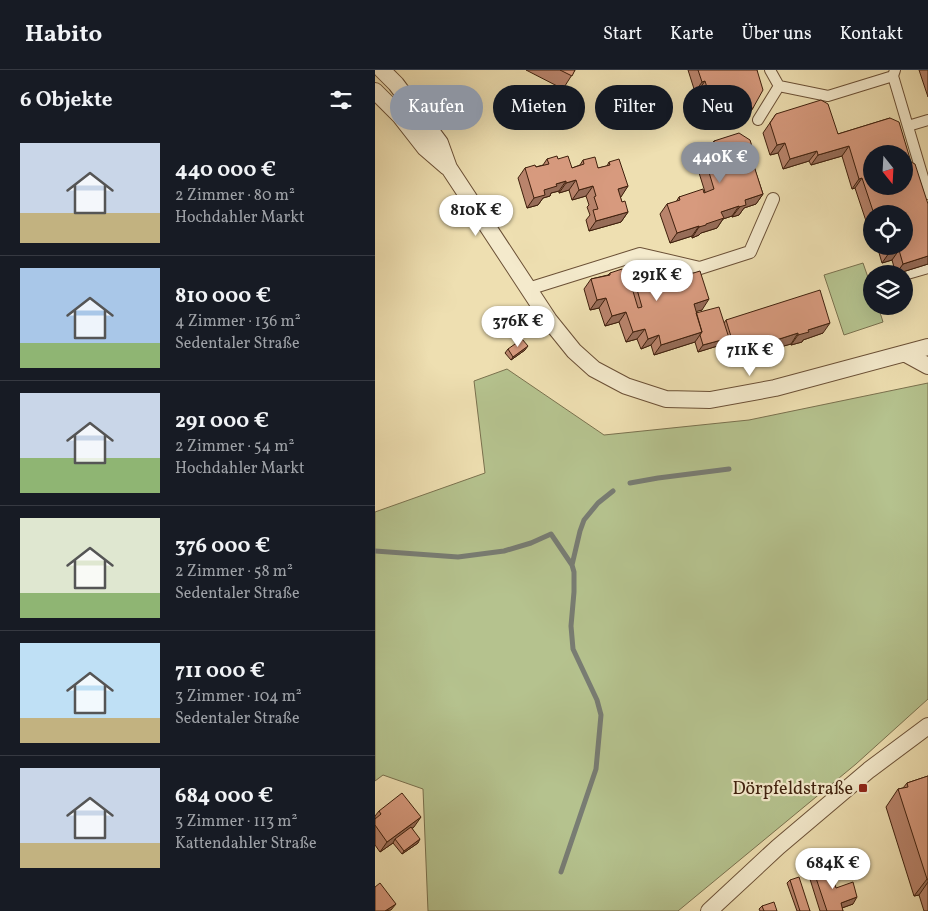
<!DOCTYPE html>
<html lang="de">
<meta charset="utf-8">
<style>
body{margin:0;font-family:Vollkorn,serif;background:#242831;color:#f1f3f6;height:100vh;display:flex;flex-direction:column;font-size:19px;white-space:nowrap}
*{box-sizing:border-box;margin:0}
p{font-size:16px;color:#9ea1a6}
.icon{flex:none;width:28px;height:28px;fill:none;stroke:currentColor;stroke-width:2;stroke-linecap:round;stroke-linejoin:round}
.map{position:relative;flex:1;overflow:hidden}
.drawer{display:flex;flex-direction:column;background:#171b24;width:375px}
.drawer>*{flex:none}
.guide{position:absolute;left:15px;top:15px;width:462px;height:45px;display:flex;gap:10px}
.needle{width:32px;rotate:162deg}
.fabs{position:absolute;left:488px;top:75px;display:grid;gap:10px}
.fabs a{display:grid;place-items:center;width:50px;height:50px;border-radius:50%;background:#171b24;box-shadow:0 5px 20px #0002;font-size:25px}
.price{position:absolute;translate:-50% -42px;padding:0 11px;border-radius:18px;background:#fff;color:#222;font-size:16px;line-height:32px;filter:drop-shadow(0 1px 2px #0008)}
.price::after{content:'';position:absolute;left:50%;top:30px;width:15px;height:11px;margin-left:-8px;background:inherit;clip-path:polygon(0 0,100% 0,50% 100%)}
.price.active{background:#8c9099;color:#fff}
ul{padding:0;list-style:none}
li{display:flex;align-items:center;gap:15px;height:125px;padding:0 20px}
li+li{border-top:1px solid #363941}
li span{display:grid;place-items:center;flex:none;width:140px;height:100px;border-radius:0px;color:#555}
li>.icon{margin-inline-start:auto}
span .icon{width:60px;height:60px;fill:#fffc;stroke-width:1}
li b{font-size:21px}
h2{display:flex;justify-content:space-between;align-items:center;height:60px;padding:0 20px;font-size:21px}
.tag{padding:0 18px;border-radius:22px;background:#171b24;box-shadow:0 5px 20px #0002;font-size:18px;line-height:45px}
.tag.active{background:#8c9099;color:#fff}
header{display:flex;align-items:center;gap:30px;box-sizing:border-box;height:70px;padding:0 25px;background:#171b24;border-bottom:1px solid #363941}
header strong{font-size:24px}
nav{display:flex;gap:28px;margin-inline-start:auto;font-size:18px}
main{display:flex;flex:1;min-height:0}
.map>svg:first-child{display:block}
</style>
<header>
<strong>Habito</strong>
<nav><a>Start</a><a>Karte</a><a>Über uns</a><a>Kontakt</a></nav>
</header>
<main>
<section class="drawer">
<h2>6 Objekte<svg class="icon" aria-label="filters" viewBox="0 0 24 24"><path d="M4 7h16M4 17h16"/><circle cx="9" cy="7" r="2"/><circle cx="15" cy="17" r="2"/></svg></h2>
<ul>
<li><span style="background:linear-gradient(#c9d6e8 70%,#c2b280 0)"><svg class="icon" aria-label="home" viewBox="0 0 24 24"><path d="M3 11l9-7 9 7M6 9v11h12V9"/></svg></span><div><b>440 000 €</b><p>2 Zimmer · 80 m²</p><p>Hochdahler Markt</p></div></li>
<li><span style="background:linear-gradient(#a9c7e8 75%,#8fb573 0)"><svg class="icon" aria-label="home" viewBox="0 0 24 24"><path d="M3 11l9-7 9 7M6 9v11h12V9"/></svg></span><div><b>810 000 €</b><p>4 Zimmer · 136 m²</p><p>Sedentaler Straße</p></div></li>
<li><span style="background:linear-gradient(#c9d6e8 65%,#8fb573 0)"><svg class="icon" aria-label="home" viewBox="0 0 24 24"><path d="M3 11l9-7 9 7M6 9v11h12V9"/></svg></span><div><b>291 000 €</b><p>2 Zimmer · 54 m²</p><p>Hochdahler Markt</p></div></li>
<li><span style="background:linear-gradient(#dfe7d0 75%,#8fb573 0)"><svg class="icon" aria-label="home" viewBox="0 0 24 24"><path d="M3 11l9-7 9 7M6 9v11h12V9"/></svg></span><div><b>376 000 €</b><p>2 Zimmer · 58 m²</p><p>Sedentaler Straße</p></div></li>
<li><span style="background:linear-gradient(#bfe0f5 75%,#c2b280 0)"><svg class="icon" aria-label="home" viewBox="0 0 24 24"><path d="M3 11l9-7 9 7M6 9v11h12V9"/></svg></span><div><b>711 000 €</b><p>3 Zimmer · 104 m²</p><p>Sedentaler Straße</p></div></li>
<li><span style="background:linear-gradient(#c9d6e8 75%,#c2b280 0)"><svg class="icon" aria-label="home" viewBox="0 0 24 24"><path d="M3 11l9-7 9 7M6 9v11h12V9"/></svg></span><div><b>684 000 €</b><p>3 Zimmer · 113 m²</p><p>Kattendahler Straße</p></div></li>
</ul>
</section>
<div class="map">
<svg width="553" height="841" viewBox="0 0 553 841">
<rect width="100%" height="100%" fill="#eedfb1"/>
<filter id="stains"><feTurbulence type="fractalNoise" baseFrequency=".004" numOctaves="4"/><feColorMatrix values="0 0 0 0 .2 0 0 0 0 .09 0 0 0 0 .02 0 0 0 .5 -.17"/></filter>
<radialGradient id="worn" r=".72"><stop offset=".6" stop-color="#630" stop-opacity="0"/><stop offset="1" stop-color="#630" stop-opacity=".3"/></radialGradient>
<path fill="#b5c28e" stroke="#7a714e" d="M488 193 496 216V236H503L508 252 469 265 449 205Z
M132 299 229 365 374 350 553 313V629L481 694 303 841H53L48 719 8 705 0 711V442L110 403 99 311Z"/>
<g fill="none" stroke-linecap="round" stroke-linejoin="round">
<path stroke="#787c73" stroke-width="5" d="M255 413 283 408 354 399
M0 481 83 487 129 481 156 473 176 464 197 495
M186 802 221 699 226 645 222 630 198 579 196 556 199 522V502L197 495 205 461 209 450 223 433 238 421"/>
<g stroke="#6b5036" stroke-width="12">
<path id="pedestrian" d="M395 0 404 16 453 26 518 6
M520 0 518 6 553 124
M383 50 404 16
M533 56 553 50
M529 205 553 198"/>
</g>
<g stroke="#6b5036" stroke-width="14">
<path id="minor" d="M153 219 265 184 325 198 375 182 398 129"/>
</g>
<g stroke="#6b5036" stroke-width="18">
<path id="tertiary" d="M7 0 21 14 65 73 74 98 174 250 199 281 219 299 251 316 291 329 335 330 400 318 553 277
M0 21 25 46 50 78 72 97
M531 284 553 296
M334 841 403 777 494 700 553 656"/>
</g>
<use href="#pedestrian" stroke="#f4eacc" stroke-width="10"/>
<use href="#minor" stroke="#f4eacc" stroke-width="12"/>
<use href="#tertiary" stroke="#f4eacc" stroke-width="16"/>
</g>
<path fill="#b9846c" stroke="#3f200d" d="M151 0H200L188 19Z
M313 0H382L378 38 371 48 335 59 323 21 320 22Z
M544 0H553V27Z
M401 44 463 64 515 48 553 194 521 204 517 190 507 193 502 176H529V144H496V162L495 163 480 118 477 119 467 86 436 95 434 91 408 99 403 83 395 85 388 63Z
M339 71 379 97 388 124 381 134 369 138 364 145 357 147V146L348 149 342 158 326 163 324 165 317 168V166L295 173 285 144 292 134 301 132 304 127 330 122 320 90 327 79 334 77Z
M172 89H183L197 98 205 95 208 90 223 98 232 96 234 92 253 116 245 127 247 132 253 142 246 152 214 161 211 150 215 145 212 137 214 135 211 126 197 130 194 120 184 123V121L176 123 175 126 168 128 163 135 152 138 143 108 150 98 161 97 168 95Z
M235 203 250 209 256 213 259 209 312 205 327 240 321 241V243L349 253 351 250 448 263 428 270 427 272 416 275V274L387 282 386 285 354 293 349 274 323 282 320 272 279 285 276 275 266 279 262 269 251 272 244 252 230 256 224 238 215 240 209 219 216 209 233 205Z
M133 279 150 280 136 290 130 283Z
M553 706V841H549L544 825 539 826 511 737 523 719 528 718 532 713Z
M4 741 39 757 37 758 43 773 27 784 18 773 5 782 0 775V746Z
M438 799 461 818 478 834 467 838 468 841H445L434 806Z
M415 810 435 841H422L412 813Z
M387 836 402 841H385L384 839Z"/>
<path fill="#966c58" stroke="#3f200d" d="M330 11 323 21 320 22 327 12Z
M378 38 371 48 335 59 342 49Z
M410 73 403 83 395 85 402 75Z
M474 76 467 86 436 95 443 85Z
M442 81 434 91 408 99 415 89Z
M487 108 480 118 477 119 484 109Z
M201 110 194 120 184 123 191 113Z
M191 111 184 121 176 123 175 126 168 128 163 135 152 138 159 128 169 120 181 114Z
M218 116 211 126 197 130 204 120Z
M253 116 246 127 236 129 243 119Z
M388 124 381 134 369 138 364 145 357 147 370 130Z
M364 136 357 146 348 149 342 158 326 163 324 165 317 168 324 157 346 142Z
M253 142 246 152 214 161 221 151Z
M324 156 317 166 295 173 302 163Z
M524 180 517 190 507 193 514 183Z
M553 186V194L521 204 528 194Z
M231 228 224 238 215 240 222 230Z
M334 229 327 240 312 244 319 234Z
M251 242 244 252 230 256 237 246Z
M455 253 448 263 428 270 427 272 416 275 423 265 433 260Z
M270 259 262 269 251 272 258 262Z
M327 262 320 272 279 285 286 275Z
M423 263 416 274 387 282 386 285 354 293 361 283Z
M284 265 276 275 266 279 273 269Z
M354 268 349 274 323 282 328 275Z
M153 276 150 280 136 290 138 287Z
M46 747 39 757 21 770 20 769 18 773 5 782 12 772Z
M45 769 43 773 27 784 29 781Z
M552 809H553V812L544 825 539 826Z
M482 827 478 834 461 840 466 833Z
M21 834 16 840 10 841Z"/>
<path fill="#d79a7e" stroke="#3f200d" fill-rule="evenodd" d="M185 0H200L197 6Z
M323 0H382L388 20 378 38 342 49 330 11 327 12Z
M446 30 453 34 463 64 515 48 524 52 536 92 540 94 553 134V186L528 194 524 180 514 183 512 176H529V144H499L487 108 484 109 474 76 443 85 442 81 415 89 410 73 402 75 395 53 401 44ZM496 84H529V116H496Z
M364 63 375 70 382 92 379 96 388 124 370 130 371 135 364 137V136L346 142 349 148 331 154V155L324 157V156L302 163 292 134 305 130 304 127 328 119 329 123 339 119 327 79 340 76 339 71Z
M182 86 183 89 193 86 197 98 209 94 208 90 220 87 223 98 235 95 234 92 244 89 253 116 243 119 247 132 250 131 253 142 221 151 218 140 223 139 219 127 221 126 218 116 204 120 201 110 191 113V111L181 114 182 116 169 120 170 125 159 128 150 98 160 95 161 97 174 94 172 89Z
M308 194 312 205 325 201 334 229 319 234 327 262 286 275 284 265 273 269 270 259 258 262 251 242 237 246 231 228 222 230 216 209 235 205V203L247 199 250 209 254 208 263 238 267 237 259 209Z
M445 220 455 253 433 260 434 262 423 265V263L392 273 393 275 361 283 351 250Z
M344 237 354 268 328 275 325 265 327 262 321 243Z
M147 269 153 276 138 287 133 279Z
M553 706V809H552L523 719 533 717 532 713Z
M27 723 46 747 12 772 0 755V749L6 744 4 741Z
M36 757 45 769 29 781 20 769Z
M454 794 461 818 478 812 482 827 466 833 468 841H452L438 799Z
M424 807 435 841H425L415 810Z
M5 813 21 834 10 841H0V817Z
M399 832 402 841H389L387 836Z"/>
<rect fill="#8f2418" stroke="#f4eacc" stroke-width="2" x="483" y="713" width="10" height="10" rx="2.5"/>
<g text-anchor="middle" stroke-width="4.5" stroke-linejoin="round" paint-order="stroke">
<g font-size="18" fill="#3f200d" stroke="#f4eacc" text-anchor="end">
<text x="478" y="724">Dörpfeldstraße</text>
</g>
</g>
<rect width="100%" height="100%" filter="url(#stains)"/>
<rect width="100%" height="100%" fill="url(#worn)"/>
</svg>
<div class="fabs">
<a><svg class="needle" viewBox="-14 -14 28 28"><path d="M0-13l5 13h-10z" fill="#e53935"/><path d="M0 13l5-13h-10z" fill="#9ea1a6"/></svg></a>
<a><svg class="icon" aria-label="locate" viewBox="0 0 24 24"><circle cx="12" cy="12" r="6"/><path d="M12 2v4M12 18v4M2 12h4M18 12h4"/></svg></a>
<a><svg class="icon" aria-label="layers" viewBox="0 0 24 24"><path d="M12 4l9 5-9 5-9-5zM3 14l9 5 9-5"/></svg></a>
</div>
<b class="price active" style="left:345px;top:114px">440K €</b>
<b class="price" style="left:101px;top:167px">810K €</b>
<b class="price" style="left:282px;top:232px">291K €</b>
<b class="price" style="left:143px;top:278px">376K €</b>
<b class="price" style="left:375px;top:307px">711K €</b>
<b class="price" style="left:458px;top:820px">684K €</b>
<div class="guide">
<a class="tag active">Kaufen</a>
<a class="tag">Mieten</a>
<a class="tag">Filter</a>
<a class="tag">Neu</a>
</div>
</div>
</main>
